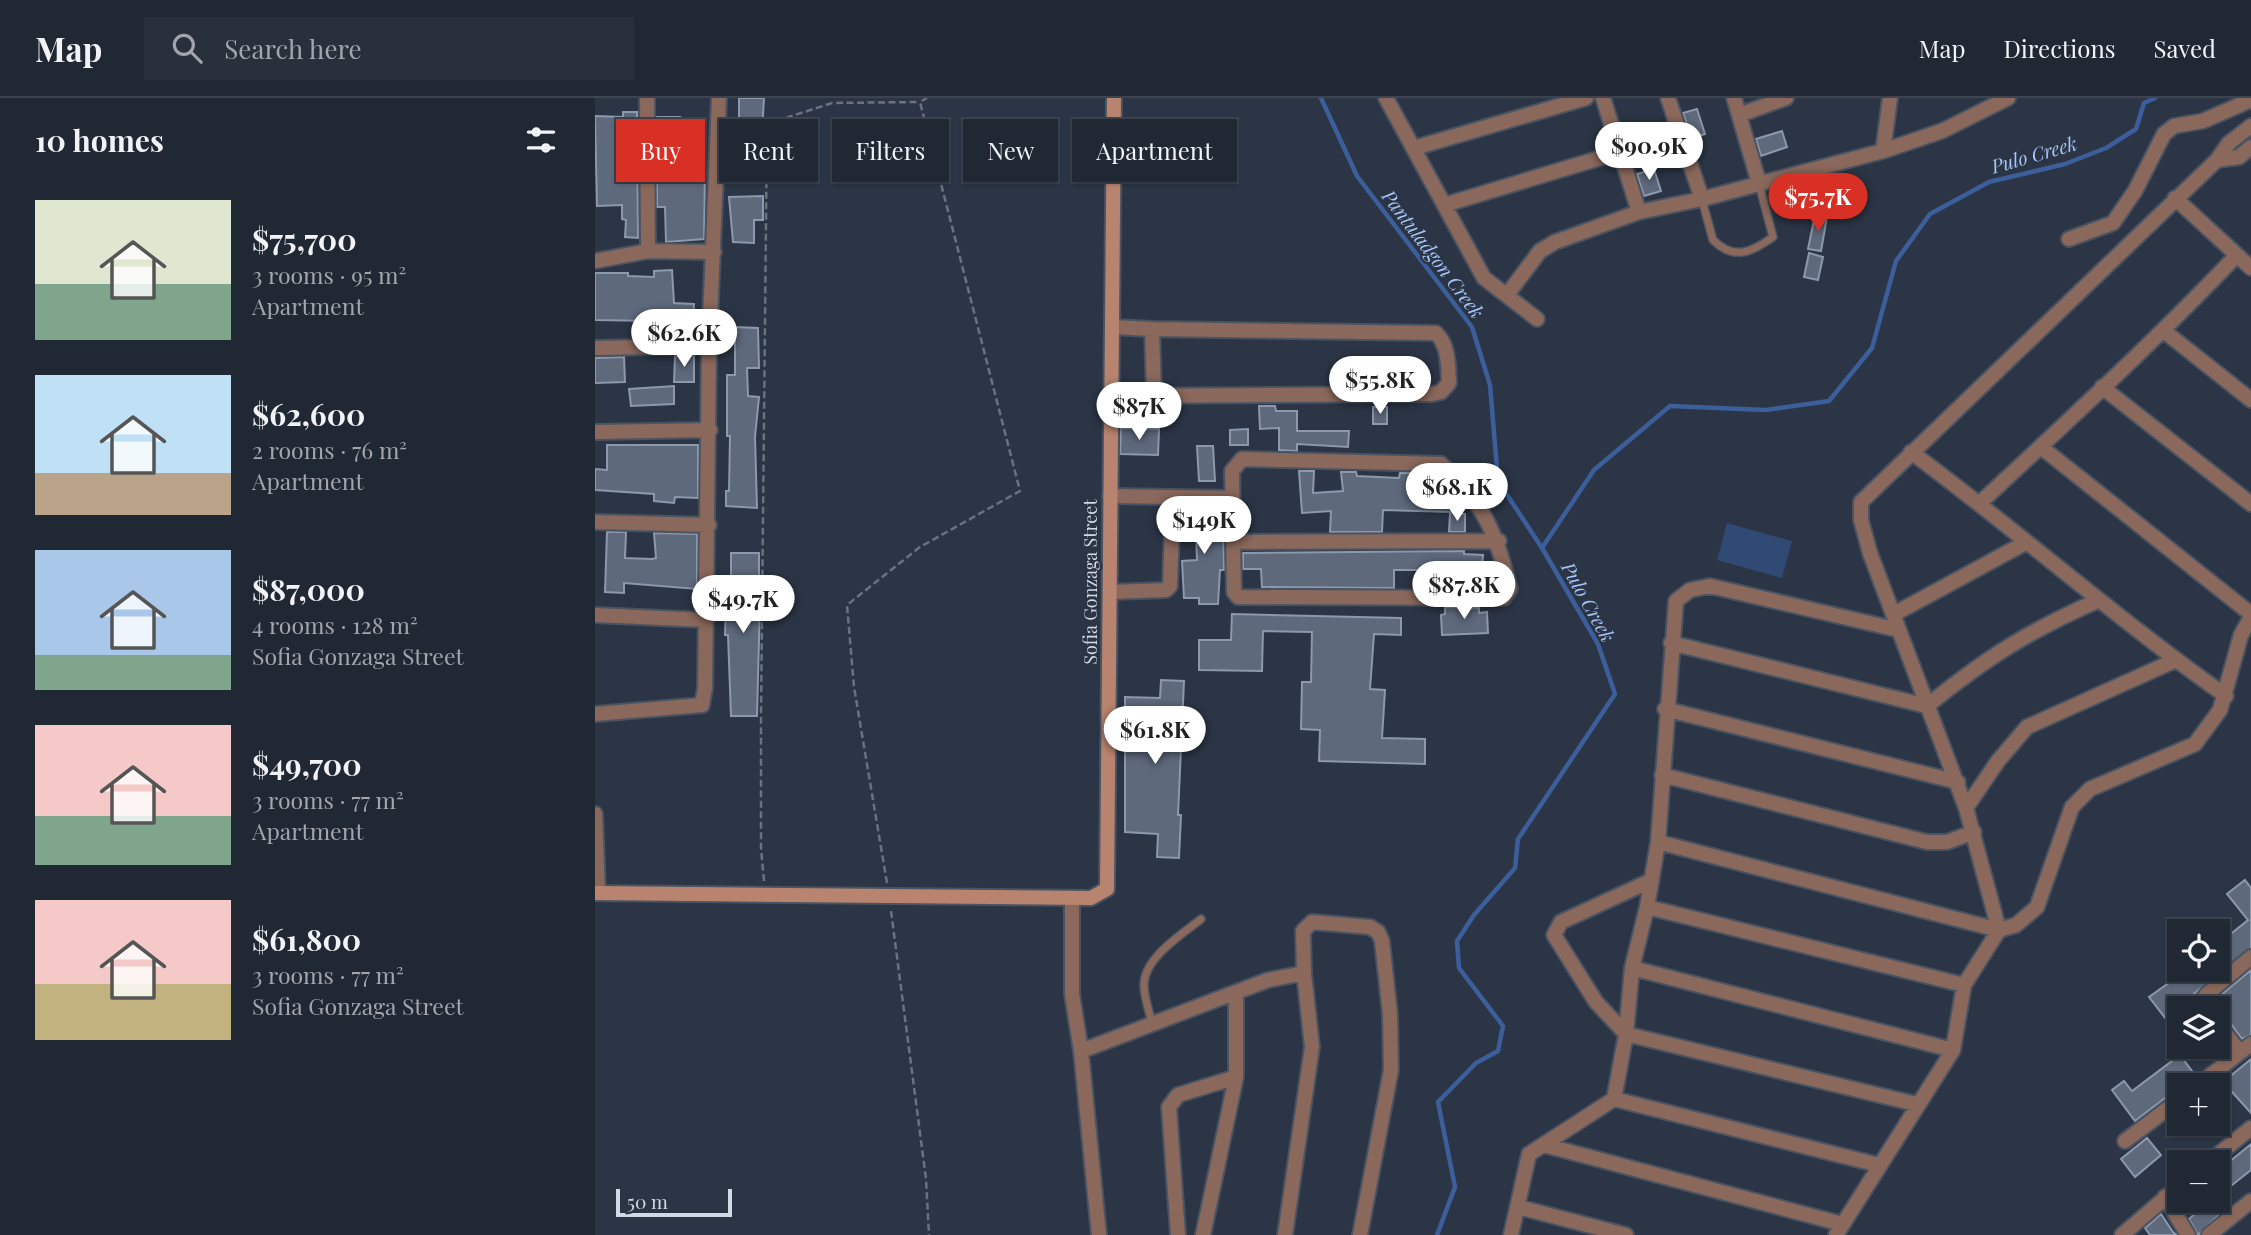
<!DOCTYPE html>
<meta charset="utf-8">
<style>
body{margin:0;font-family:"Playfair Display",serif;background:#28303c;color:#f1f3f6;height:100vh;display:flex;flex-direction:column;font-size:26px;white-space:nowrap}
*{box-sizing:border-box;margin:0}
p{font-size:23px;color:#a2a6ac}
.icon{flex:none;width:38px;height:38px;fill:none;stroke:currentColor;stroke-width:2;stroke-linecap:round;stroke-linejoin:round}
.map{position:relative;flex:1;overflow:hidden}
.details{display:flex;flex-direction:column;background:#202834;width:595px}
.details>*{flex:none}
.hud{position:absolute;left:21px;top:21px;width:665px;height:63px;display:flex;gap:14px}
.buttons{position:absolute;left:1572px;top:821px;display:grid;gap:14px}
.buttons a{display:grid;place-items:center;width:63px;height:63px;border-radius:0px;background:#202834;box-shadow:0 2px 5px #0004,0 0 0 2px #3d444f;font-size:35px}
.scale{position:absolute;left:21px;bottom:18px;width:116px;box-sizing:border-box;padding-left:7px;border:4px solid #d3d9e4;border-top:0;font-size:19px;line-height:24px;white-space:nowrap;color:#d3d9e4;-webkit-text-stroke:5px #2b3545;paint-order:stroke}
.price{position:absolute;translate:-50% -60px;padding:0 16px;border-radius:24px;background:#fff;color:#222;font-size:23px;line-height:46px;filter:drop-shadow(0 2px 4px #0008)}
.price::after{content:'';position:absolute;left:50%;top:42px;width:21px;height:16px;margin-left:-10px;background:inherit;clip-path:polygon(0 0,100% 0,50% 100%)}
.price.on{background:#d93025;color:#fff}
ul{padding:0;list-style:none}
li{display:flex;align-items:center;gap:21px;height:175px;padding:0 35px}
li span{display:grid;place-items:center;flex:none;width:196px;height:140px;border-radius:0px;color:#555}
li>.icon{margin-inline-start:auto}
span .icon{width:84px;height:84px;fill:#fffc;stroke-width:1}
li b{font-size:30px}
h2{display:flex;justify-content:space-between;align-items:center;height:84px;padding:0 35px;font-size:30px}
.pill{padding:0 24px;border-radius:0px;background:#202834;box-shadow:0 2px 5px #0004,0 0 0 2px #3d444f;font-size:24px;line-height:63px}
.pill.on{background:#d93025;color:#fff}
header{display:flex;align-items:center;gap:42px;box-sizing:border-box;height:98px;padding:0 35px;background:#202834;border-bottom:2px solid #3d444f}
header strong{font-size:33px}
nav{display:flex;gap:38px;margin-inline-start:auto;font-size:24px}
.search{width:490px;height:63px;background:#28303c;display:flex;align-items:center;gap:18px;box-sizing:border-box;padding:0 24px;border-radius:0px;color:#a2a6ac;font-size:26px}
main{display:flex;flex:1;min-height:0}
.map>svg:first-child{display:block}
</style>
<header>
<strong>Map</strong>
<div class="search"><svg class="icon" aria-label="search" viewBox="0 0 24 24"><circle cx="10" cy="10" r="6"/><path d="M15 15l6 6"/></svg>Search here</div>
<nav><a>Map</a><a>Directions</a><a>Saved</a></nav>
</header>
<main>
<section class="details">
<h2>10 homes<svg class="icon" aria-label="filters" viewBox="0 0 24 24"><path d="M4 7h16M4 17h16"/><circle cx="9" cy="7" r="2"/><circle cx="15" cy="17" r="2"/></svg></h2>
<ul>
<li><span style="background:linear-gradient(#dfe7d0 60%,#7fa58c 0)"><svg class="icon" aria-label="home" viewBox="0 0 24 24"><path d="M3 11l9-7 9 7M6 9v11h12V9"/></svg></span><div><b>$75,700</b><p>3 rooms · 95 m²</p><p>Apartment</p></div></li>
<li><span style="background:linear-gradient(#bfe0f5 70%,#b9a48a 0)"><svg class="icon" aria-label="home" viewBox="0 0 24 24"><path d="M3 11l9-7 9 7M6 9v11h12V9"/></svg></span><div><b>$62,600</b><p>2 rooms · 76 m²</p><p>Apartment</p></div></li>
<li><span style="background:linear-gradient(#a9c7e8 75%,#7fa58c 0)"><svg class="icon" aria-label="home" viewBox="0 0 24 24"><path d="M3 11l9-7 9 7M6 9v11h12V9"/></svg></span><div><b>$87,000</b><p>4 rooms · 128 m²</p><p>Sofia Gonzaga Street</p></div></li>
<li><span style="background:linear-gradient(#f6c9c9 65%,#7fa58c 0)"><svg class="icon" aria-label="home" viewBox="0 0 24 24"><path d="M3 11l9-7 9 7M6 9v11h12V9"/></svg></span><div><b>$49,700</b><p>3 rooms · 77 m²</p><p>Apartment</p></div></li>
<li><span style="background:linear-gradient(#f6c9c9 60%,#c2b280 0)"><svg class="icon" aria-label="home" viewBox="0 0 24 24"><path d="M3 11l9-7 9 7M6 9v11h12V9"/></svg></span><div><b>$61,800</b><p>3 rooms · 77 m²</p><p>Sofia Gonzaga Street</p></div></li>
</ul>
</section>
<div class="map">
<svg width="1656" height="1137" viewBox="0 0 1656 1137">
<rect width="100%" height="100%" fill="#2b3545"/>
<path fill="#304a74" d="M1132 425 1197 443 1187 480 1122 462Z"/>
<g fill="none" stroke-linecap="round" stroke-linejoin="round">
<path stroke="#3c5f9c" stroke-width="4.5" d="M726 0 762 78 877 229 895 287 903 383 947 450 1003 546 1020 596 923 741 920 770 879 817 862 843 864 870 908 928 903 953 881 965 843 1004 860 1089 842 1137
M947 450 999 372 1075 308 1171 312 1234 303 1277 250 1301 163 1335 116 1394 84 1470 66 1511 50 1541 31 1549 5 1560 0"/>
</g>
<path fill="#5e697c" stroke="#8c98ab" stroke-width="2" d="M144 0H169L166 52 159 53V69H139V37H144Z
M1102 11 1110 36 1097 40 1088 15Z
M28 14H42L43 140 30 139 31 122 27 121V107L2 108 0 18 28 19Z
M62 19H85L81 69 110 71 109 141 71 144 70 109H62Z
M1187 33 1192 49 1166 58 1161 41Z
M1059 71 1066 93 1049 98 1042 76Z
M168 98V122H159V145L138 144 134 99Z
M1220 117 1232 119 1226 153 1213 151Z
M1214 155 1228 159 1223 182 1209 179Z
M77 172 79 205 99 206 98 228 59 227V223L0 222V175H33V178L59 179V173Z
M140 229 163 230 164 270H152L153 298 164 299 160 339 162 410 131 408V393H134L135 338H132V277H140Z
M80 258H99V284H79Z
M29 259 30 284 0 285V260Z
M79 288V306L36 308 34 291Z
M664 308H680L681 313H702V333H754L753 349 702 346V353L684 352V330L665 331Z
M778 309H792V326H778Z
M526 330 564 331 563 357 525 356Z
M653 331V347H635V332Z
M12 347H103V400L80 399 79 405 59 403V396L0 392V371L12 372Z
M602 348H618L620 383H604Z
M704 373H719L718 395 748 393 746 374H761L762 378 804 380 805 375H839L841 396 857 397 856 414 788 412 787 434H735L736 413 707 415Z
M587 413 628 415 629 472H625L623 506H604V500H589L587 463 602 462 601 437 586 436Z
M855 415 870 416V434H854Z
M12 434H31L30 460 57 461 61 460 59 435 102 436V491L29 485V495L10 494Z
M869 453V456L888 457 887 473 882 472 883 490H850V472H799V490L667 489 666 471H648V455Z
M136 455H164V479H158V504H165L162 618H136L133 537H130L131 503H136Z
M850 509 884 510V515L892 514 893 535 847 537 846 517 850 516Z
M637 516 806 520V537L779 536 775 591 790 592 787 640 830 641V666L724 663 725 632 706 631 707 584H716L717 534 668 533 667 573 604 572V542H636Z
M566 582 589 583 583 717H586L584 760 562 759 563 736 530 734V599L565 600Z
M1650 782 1656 790V850L1589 904 1594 910H1584V938L1554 899 1592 872H1622V847L1653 822 1632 796Z
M1656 872V937L1647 941 1619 903Z
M1585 957 1600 977 1540 1023 1517 992 1529 983 1537 993Z
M1656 961V1015L1628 984Z
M1552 1040 1566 1057 1540 1079 1526 1061Z
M1656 1046V1072L1622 1099V1074Z
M1615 1103 1626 1115 1603 1137 1594 1121Z
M1566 1116 1578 1134 1582 1137H1555L1550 1130Z"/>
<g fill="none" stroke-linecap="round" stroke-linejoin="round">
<g stroke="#495362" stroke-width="10">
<path id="lane" d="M1107 102 1118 142C1139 163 1157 154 1178 139L1164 86
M557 925C554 913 549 899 549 887 549 860 586 837 606 821"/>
</g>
<g stroke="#495362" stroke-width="18">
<path id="street" d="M52 0 53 153
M791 0 889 180 942 221
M1008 0 1044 114
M1073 0 1107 101
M1139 0 1164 85
M1144 17 1191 0
M819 50 991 0
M1288 53 1295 0
M1622 62 1644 59 1656 49
M1580 100 1656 170
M849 107 1025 54
M1474 141 1518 125 1540 93 1569 36 1579 28 1608 23 1656 2
M0 163 53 153 119 154
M912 197 945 153 960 144 1044 114 1107 101 1288 53 1347 33 1413 0
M518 229 557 231
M1569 233 1656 302
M0 250 114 248
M1507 289 1656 406
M517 298 837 296 846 294 854 285C853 267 854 248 841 235L557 231 559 297
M0 334 115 332
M1446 349 1656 516
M1316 354C1423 433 1522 521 1631 598
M647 361 846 366C888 403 902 437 915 491L909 500 643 499 639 494 637 373Z
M515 398 637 400
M1385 405C1472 324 1559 244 1641 158
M0 424 114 427
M638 444 904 443
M515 494 571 492 575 488 578 401
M1299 516 1430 445
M0 517 110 522
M1076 545 1332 608C1392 559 1434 533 1504 502
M1070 611 1363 684
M0 616 107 607 110 590 114 248 124 0
M1067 677 1332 744H1352L1379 734
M1371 710 1403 663 1432 629 1581 562
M0 716 3 795
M1063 744 1404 832 1421 827 1442 809 1477 709 1495 691 1600 646 1625 612 1646 537 1656 519
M1055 783 966 824 959 837 1001 904 1031 936 1321 1006
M477 800V896L486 953 504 1137
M1052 809 1369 887
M1037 870 1358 952
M641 894V979
M1610 910 1608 901 1612 896 1656 859
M1622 925 1645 954
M486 953 673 882 709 875 708 833 717 824 775 829 783 834 787 843 795 916 796 972 765 1137
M1603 987 1656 946
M1019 1001 1284 1067
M1530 1043 1584 1002
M949 1047 1247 1126
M1614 1064 1656 1030
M1570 1099 1593 1137
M923 1109 1031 1137
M583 1137 574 1009 583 997 641 979 608 1137
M690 1137 717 949 709 875
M916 1137 934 1056 1019 1001 1031 936 1037 870 1052 809 1063 744 1081 503 1095 492 1115 488 1304 532
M1241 1137 1358 952 1369 887 1404 832 1371 710 1275 455 1266 422V404L1622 62 1634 45 1656 28
M1527 1137 1584 1088
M1614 1137 1656 1103"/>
</g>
<g stroke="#495362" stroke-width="18">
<path id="secondary" d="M0 795 496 800 512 791 519 0"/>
</g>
<path stroke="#6a7280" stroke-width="2.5" stroke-dasharray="7 3.5" stroke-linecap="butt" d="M169 783 166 750V618L172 26 237 5 325 4
M292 785 259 589 252 507 325 449 425 393 325 4 332 0
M296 813 331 1081 334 1137"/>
<use href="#lane" stroke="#8a685b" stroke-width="7"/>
<use href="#street" stroke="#8a685b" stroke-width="14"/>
<use href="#secondary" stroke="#b9846f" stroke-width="14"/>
</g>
<g text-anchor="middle" stroke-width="5" stroke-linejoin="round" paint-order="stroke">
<g font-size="18" fill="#d3d9e4" stroke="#2b3545">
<text transform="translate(496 484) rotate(-90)" y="6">Sofia Gonzaga Street</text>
</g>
<g font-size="19" font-style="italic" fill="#a6c5fa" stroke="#2b3545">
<text transform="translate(1439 57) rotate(-16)" y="7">Pulo Creek</text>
<text transform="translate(838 156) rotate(53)" y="7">Pantuladgon Creek</text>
<text transform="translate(993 504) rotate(61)" y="7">Pulo Creek</text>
</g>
</g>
</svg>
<div class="buttons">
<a><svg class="icon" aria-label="locate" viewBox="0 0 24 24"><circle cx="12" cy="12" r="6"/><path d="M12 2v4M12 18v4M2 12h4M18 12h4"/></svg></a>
<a><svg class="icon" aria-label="layers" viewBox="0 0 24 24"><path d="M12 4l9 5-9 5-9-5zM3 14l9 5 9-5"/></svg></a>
<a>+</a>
<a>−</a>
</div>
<div class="scale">50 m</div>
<b class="price" style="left:1054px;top:84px">$90.9K</b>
<b class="price on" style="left:1223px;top:135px">$75.7K</b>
<b class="price" style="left:89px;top:271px">$62.6K</b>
<b class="price" style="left:785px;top:318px">$55.8K</b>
<b class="price" style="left:544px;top:344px">$87K</b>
<b class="price" style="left:862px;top:425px">$68.1K</b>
<b class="price" style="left:609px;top:458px">$149K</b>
<b class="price" style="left:869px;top:523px">$87.8K</b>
<b class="price" style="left:148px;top:537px">$49.7K</b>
<b class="price" style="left:560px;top:668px">$61.8K</b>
<div class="hud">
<a class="pill on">Buy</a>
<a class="pill">Rent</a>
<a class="pill">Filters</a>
<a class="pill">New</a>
<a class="pill">Apartment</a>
</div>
</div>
</main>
